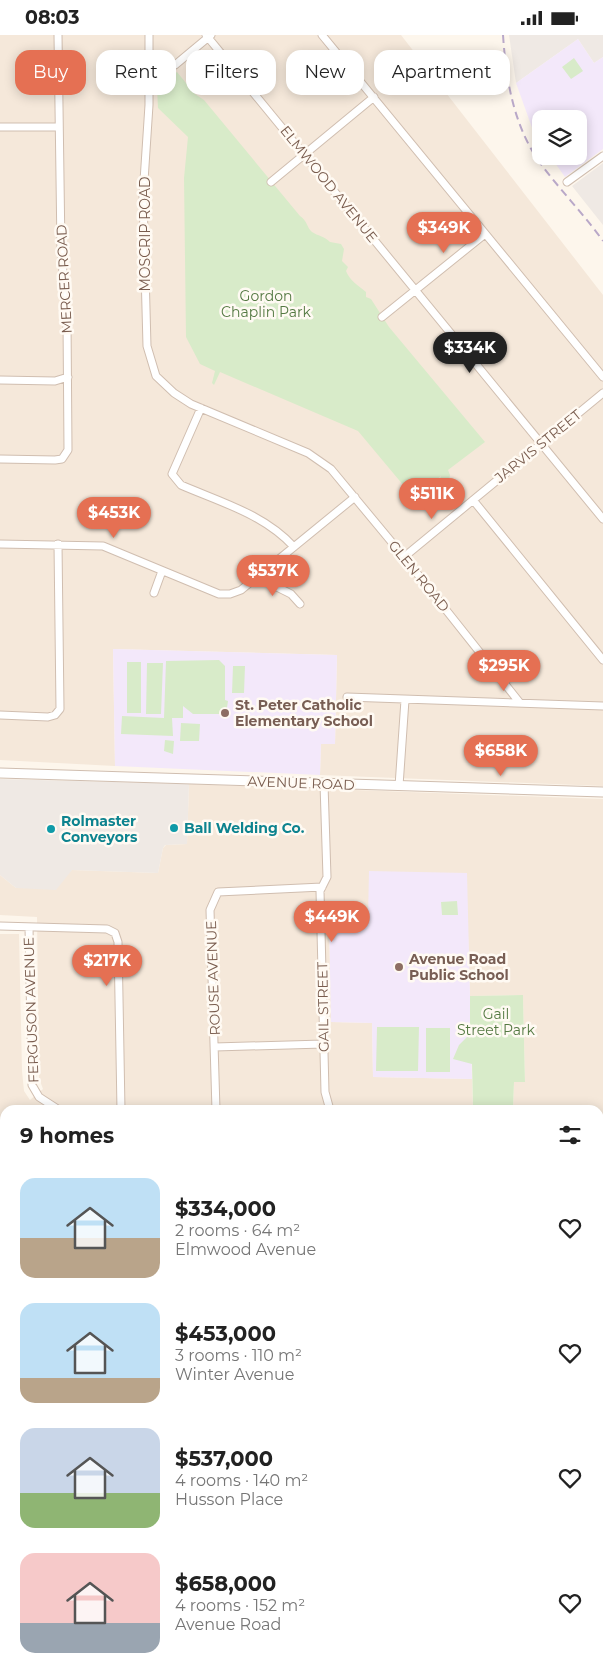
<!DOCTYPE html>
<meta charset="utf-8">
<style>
body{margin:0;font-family:Montserrat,sans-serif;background:#f2f2f2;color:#222;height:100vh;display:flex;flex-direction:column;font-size:19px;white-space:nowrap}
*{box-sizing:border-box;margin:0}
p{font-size:16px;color:#767676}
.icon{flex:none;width:28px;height:28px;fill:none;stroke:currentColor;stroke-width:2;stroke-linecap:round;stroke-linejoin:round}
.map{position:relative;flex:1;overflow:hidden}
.drawer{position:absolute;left:0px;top:1070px;width:604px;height:570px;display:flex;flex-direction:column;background:#fff;border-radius:15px 15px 0 0;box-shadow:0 2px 12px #0003}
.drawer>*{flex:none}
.guide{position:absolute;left:15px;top:15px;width:574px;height:45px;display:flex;gap:10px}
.controls{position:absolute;left:532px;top:75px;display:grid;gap:10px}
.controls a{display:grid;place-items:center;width:55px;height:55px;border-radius:10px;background:#fff;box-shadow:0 2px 12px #0003;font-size:25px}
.price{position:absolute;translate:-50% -42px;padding:0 11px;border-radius:18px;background:#e57053;color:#fff;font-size:16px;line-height:32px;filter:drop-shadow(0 1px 2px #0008)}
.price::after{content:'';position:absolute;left:50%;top:30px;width:15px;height:11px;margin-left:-8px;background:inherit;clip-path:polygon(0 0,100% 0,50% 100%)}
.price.current{background:#222;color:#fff}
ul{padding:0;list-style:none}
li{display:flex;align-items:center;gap:15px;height:125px;padding:0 20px}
li span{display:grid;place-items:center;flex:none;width:140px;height:100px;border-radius:15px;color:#555}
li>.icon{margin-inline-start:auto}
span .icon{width:60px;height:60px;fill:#fffc;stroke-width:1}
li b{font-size:21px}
h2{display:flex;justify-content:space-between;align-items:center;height:60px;padding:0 20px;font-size:21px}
.chip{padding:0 18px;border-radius:15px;background:#fff;box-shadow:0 2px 12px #0003;font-size:18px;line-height:45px}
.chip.current{background:#e57053;color:#fff}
.status{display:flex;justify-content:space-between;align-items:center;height:35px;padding:0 25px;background:#fff;direction:ltr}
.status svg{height:14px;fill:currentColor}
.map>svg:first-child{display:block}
</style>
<div class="status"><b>08:03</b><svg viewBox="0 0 49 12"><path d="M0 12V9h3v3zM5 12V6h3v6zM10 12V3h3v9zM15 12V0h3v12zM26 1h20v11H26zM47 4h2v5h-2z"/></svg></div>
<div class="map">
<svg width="603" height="1640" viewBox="0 0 603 1640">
<rect width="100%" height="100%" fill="#fdf6ec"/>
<path fill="#f5e8da" d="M0 0H401L603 260V751L320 740 321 709H335L337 620 113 614 115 731 0 725Z
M189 749 603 764V1639L178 1640 180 1635H599V1075H513L514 1047 525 1046 523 960 470 961 466 838 368 884 329 883 331 987 372 988 373 1042 472 1044 473 1075H5V1351L0 1354V899H19L22 1036 24 1056 30 1065 43 1054 39 1043 37 882 0 880V840L16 853 72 835 158 838 163 813 166 810 187 809Z
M5 1569V1635H100L110 1640H0V1571Z"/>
<path fill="#efe9e4" d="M509 0H603V22L594 28 578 4 516 48Z
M603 128V190L572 151Z
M0 744 189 749 187 809 165 810 163 813 158 838 72 835 56 855 16 853 0 840Z"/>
<path fill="#f3e8fa" d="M578 4 594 28 603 22V114L565 142 550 121H579V84H541V109L535 101 516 48Z
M113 614 337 620 335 709H321L320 740 115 731Z
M369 836 467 838 472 1044 373 1042 372 988 331 987 329 883H368Z
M100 1635H180L178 1640H110Z"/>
<path fill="#d8ebc9" d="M574 23 583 36 571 44 562 32Z
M177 37 195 59 204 65 300 181C307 185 307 193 312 197 318 201 324 201 330 207L341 209 344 214 342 226 348 232 346 236C350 246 358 250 366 257V262L371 264 389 292 485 407 448 435 450 440 449 446H446L444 450 439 448 441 441 414 463 358 396 220 337 214 350 212 348 215 336 200 329 186 302 184 143 188 102 158 73 157 52Z
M219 625 225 631V665L228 666 226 679H193L183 671V683H172L173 701 121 699 122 681 164 683 166 626Z
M127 627H141V678H127Z
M147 628H163L161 679H146Z
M233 631H245L244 658H232Z
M181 688 200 689 199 706H180Z
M165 705 174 706 173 719 164 716Z
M457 866 458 880H442L441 867Z
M523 960 525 1047H514L513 1075H473L472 1029 453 1024 459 1010 470 999V961Z
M377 992H419L418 1036H376Z
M426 993H450V1037H426Z
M5 1351V1569L0 1571V1354Z"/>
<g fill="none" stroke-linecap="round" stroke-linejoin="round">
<g stroke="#d0beb0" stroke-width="9">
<path id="minor" d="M149 0V70L143 161 147 311 156 341 174 358 191 369 308 418 331 434 404 522 520 668
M206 0 603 484
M322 0 603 342
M150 43 175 30 211 0
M0 92H59
M271 147 374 62
M567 147 603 121
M382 282 485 199
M0 345 55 346 68 342
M201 373 172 439 181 450C220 467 264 479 294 512
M0 424 55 425 62 424 68 415 67 285 61 214 58 0
M473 465 603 625
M0 509 103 511 219 559H230L241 555 355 462
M404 522 603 358
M257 542 291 559 300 569
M154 558 162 536
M347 662 603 671
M0 680 48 682 55 680 60 674 58 509
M324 749 327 842 320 856 325 1057 330 1075
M399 751 405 665
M0 891 107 894 115 898 118 907 121 1075
M29 892 32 1050 39 1062 59 1075
M215 1012 323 1009
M216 1075 210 875 218 857 322 852
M599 1110H603
M0 1268 5 1271
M599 1269 603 1267
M0 1286 5 1279
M599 1391H603
M599 1599H603
M1 1629 2 1640
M469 1635 473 1640
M329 1640V1635
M511 1640 517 1635"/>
</g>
<g stroke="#d0beb0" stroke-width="11">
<path id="tertiary" d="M0 738 603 757
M0 1156 5 1159
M227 1640 229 1635"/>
</g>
<use href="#minor" stroke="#fff" stroke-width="7"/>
<use href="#tertiary" stroke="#fff" stroke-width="9"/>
<path stroke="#b9a8c8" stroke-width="2" stroke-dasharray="8 5" stroke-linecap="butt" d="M503 0C506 44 513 88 538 125 558 153 583 178 603 206"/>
</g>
<g fill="#8d6e63" stroke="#fffaf3" stroke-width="2">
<circle cx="225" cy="678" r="5"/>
<circle cx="399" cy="932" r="5"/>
</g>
<g fill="#0f9aa8" stroke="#fffaf3" stroke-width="2">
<circle cx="174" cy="793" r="5"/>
<circle cx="51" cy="794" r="5"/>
</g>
<g text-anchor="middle" stroke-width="5" stroke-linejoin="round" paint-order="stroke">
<g font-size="14" fill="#795c4e" stroke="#fffaf3">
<text transform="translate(329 149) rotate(51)" y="5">ELMWOOD AVENUE</text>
<text transform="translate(145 199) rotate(-90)" y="5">MOSCRIP ROAD</text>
<text transform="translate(64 244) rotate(-93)" y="5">MERCER ROAD</text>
<text transform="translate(538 411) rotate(-39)" y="5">JARVIS STREET</text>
<text transform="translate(419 541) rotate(51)" y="5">GLEN ROAD</text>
<text transform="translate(301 748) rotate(2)" y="5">AVENUE ROAD</text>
<text transform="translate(213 943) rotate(-92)" y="5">ROUSE AVENUE</text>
<text transform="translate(323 972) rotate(-91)" y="5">GAIL STREET</text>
<text transform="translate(31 975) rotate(-92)" y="5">FERGUSON AVENUE</text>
</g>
<g font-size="14" fill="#547942" stroke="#fffaf3">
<text x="266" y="266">Gordon<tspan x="266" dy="16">Chaplin Park</tspan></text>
<text x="496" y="984">Gail<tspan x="496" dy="16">Street Park</tspan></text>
</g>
<g font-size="14" font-weight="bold" fill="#785e54" stroke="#fffaf3" text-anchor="start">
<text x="235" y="675">St. Peter Catholic<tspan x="235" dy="16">Elementary School</tspan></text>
<text x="409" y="929">Avenue Road<tspan x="409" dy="16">Public School</tspan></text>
</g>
<g font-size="14" font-weight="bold" fill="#0d838f" stroke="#fffaf3" text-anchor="start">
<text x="61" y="791">Rolmaster<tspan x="61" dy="16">Conveyors</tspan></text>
<text x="184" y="798">Ball Welding Co.</text>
</g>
</g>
</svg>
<div class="controls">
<a><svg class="icon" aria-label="layers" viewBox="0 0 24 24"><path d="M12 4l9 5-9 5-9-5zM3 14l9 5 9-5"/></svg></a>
</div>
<b class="price" style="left:444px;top:219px">$349K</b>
<b class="price current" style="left:470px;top:339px">$334K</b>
<b class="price" style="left:432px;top:485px">$511K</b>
<b class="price" style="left:114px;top:504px">$453K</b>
<b class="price" style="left:273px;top:562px">$537K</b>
<b class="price" style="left:504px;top:657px">$295K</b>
<b class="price" style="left:501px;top:742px">$658K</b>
<b class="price" style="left:332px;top:908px">$449K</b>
<b class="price" style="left:107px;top:952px">$217K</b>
<div class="guide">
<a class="chip current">Buy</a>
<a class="chip">Rent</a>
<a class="chip">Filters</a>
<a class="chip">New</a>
<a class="chip">Apartment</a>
</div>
<section class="drawer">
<h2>9 homes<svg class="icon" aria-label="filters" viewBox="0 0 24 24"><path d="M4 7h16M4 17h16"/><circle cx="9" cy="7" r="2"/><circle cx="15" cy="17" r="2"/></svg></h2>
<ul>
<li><span style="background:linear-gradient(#bfe0f5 60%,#b9a48a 0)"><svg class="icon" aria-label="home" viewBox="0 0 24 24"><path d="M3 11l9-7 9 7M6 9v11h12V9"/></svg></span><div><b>$334,000</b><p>2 rooms · 64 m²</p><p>Elmwood Avenue</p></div><svg class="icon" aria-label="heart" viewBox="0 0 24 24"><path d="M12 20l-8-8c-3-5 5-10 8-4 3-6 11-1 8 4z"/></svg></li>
<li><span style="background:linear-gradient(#bfe0f5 75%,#b9a48a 0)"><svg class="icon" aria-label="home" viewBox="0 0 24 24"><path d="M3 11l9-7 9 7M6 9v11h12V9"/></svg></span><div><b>$453,000</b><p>3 rooms · 110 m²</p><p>Winter Avenue</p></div><svg class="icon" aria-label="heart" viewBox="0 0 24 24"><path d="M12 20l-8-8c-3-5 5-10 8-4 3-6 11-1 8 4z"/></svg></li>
<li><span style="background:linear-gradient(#c9d6e8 65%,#8fb573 0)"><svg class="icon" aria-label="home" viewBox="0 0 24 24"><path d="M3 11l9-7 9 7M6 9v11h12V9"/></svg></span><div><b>$537,000</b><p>4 rooms · 140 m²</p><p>Husson Place</p></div><svg class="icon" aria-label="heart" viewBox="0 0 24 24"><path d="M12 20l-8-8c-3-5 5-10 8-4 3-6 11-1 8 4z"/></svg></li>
<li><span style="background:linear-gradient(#f6c9c9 70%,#9aa5b1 0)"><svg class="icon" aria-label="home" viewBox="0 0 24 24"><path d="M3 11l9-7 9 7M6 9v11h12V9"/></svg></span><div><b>$658,000</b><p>4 rooms · 152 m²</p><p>Avenue Road</p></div><svg class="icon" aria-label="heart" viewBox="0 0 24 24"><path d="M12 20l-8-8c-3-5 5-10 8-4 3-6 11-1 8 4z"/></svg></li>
</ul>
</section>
</div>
